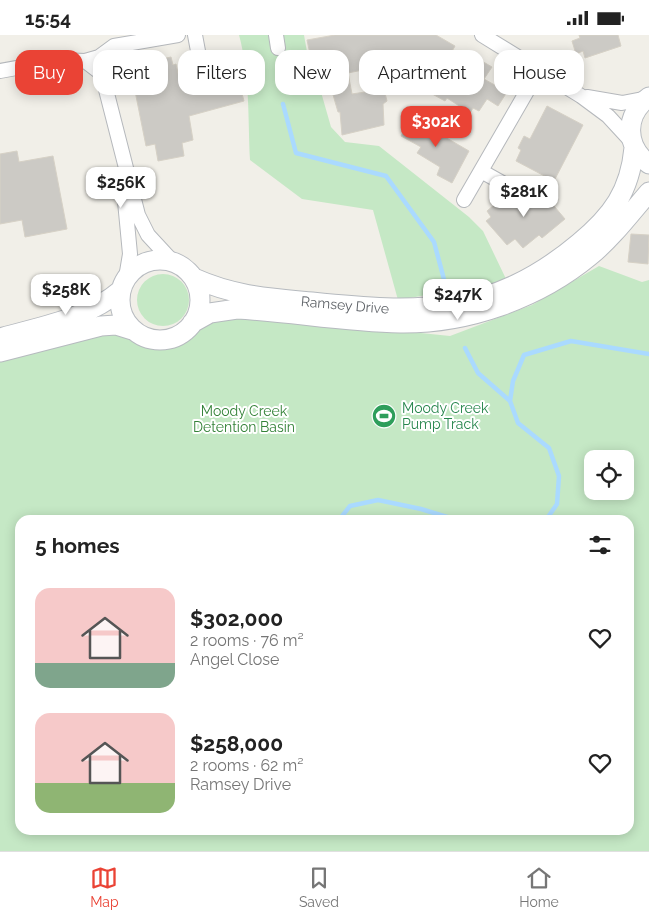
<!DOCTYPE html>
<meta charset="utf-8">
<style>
body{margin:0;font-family:Raleway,sans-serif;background:#f2f2f2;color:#222;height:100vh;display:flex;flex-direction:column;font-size:19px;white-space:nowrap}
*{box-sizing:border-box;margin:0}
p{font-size:16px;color:#767676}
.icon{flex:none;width:28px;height:28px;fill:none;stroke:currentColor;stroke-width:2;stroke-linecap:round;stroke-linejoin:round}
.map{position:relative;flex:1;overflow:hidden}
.drawer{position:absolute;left:15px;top:480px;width:619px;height:320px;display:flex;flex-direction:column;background:#fff;border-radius:15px;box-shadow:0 2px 12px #0003}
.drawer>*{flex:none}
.guide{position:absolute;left:15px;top:15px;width:620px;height:45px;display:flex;gap:10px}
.fabs{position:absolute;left:584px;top:415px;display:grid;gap:10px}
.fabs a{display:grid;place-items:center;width:50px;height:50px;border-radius:10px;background:#fff;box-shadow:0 2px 12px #0003;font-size:25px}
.price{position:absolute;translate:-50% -42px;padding:0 11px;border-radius:10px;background:#fff;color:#222;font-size:16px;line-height:32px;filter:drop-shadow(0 1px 2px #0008)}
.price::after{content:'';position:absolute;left:50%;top:30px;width:15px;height:11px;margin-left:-8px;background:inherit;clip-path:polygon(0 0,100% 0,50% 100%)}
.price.active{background:#ea4335;color:#fff}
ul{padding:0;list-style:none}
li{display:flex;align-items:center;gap:15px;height:125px;padding:0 20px}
li span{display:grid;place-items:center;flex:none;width:140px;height:100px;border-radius:15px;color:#555}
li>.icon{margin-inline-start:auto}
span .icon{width:60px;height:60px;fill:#fffc;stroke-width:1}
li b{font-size:21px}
h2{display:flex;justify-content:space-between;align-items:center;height:60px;padding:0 20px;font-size:21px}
.chip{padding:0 18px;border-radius:15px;background:#fff;box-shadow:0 2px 12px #0003;font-size:18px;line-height:45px}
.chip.active{background:#ea4335;color:#fff}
.status{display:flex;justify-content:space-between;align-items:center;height:35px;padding:0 25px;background:#fff;direction:ltr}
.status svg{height:14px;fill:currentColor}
.tabs{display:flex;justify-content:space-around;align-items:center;height:70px;border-top:1px solid #e0e0e0;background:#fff;font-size:14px;color:#767676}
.tabs a{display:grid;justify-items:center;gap:2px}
.tabs .active{color:#ea4335}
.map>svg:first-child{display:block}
</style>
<div class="status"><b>15:54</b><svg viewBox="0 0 49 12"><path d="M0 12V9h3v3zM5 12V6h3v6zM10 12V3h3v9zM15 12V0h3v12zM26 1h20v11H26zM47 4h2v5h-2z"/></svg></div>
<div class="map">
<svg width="649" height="816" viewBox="0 0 649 816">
<rect width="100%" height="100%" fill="#f1efe8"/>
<path fill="#c5e8c5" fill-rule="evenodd" d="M239 0H304L309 28 321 57 331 92 345 107 379 111 469 182 483 196 507 246 398 265 373 175 302 164 250 125C248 84 250 40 239 0Z
M599 231 642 247 649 245V816H0V326L112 297 170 310 222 281 314 287 450 301 532 270ZM592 424H625V456H592ZM20 485H629V795H20Z
M137 265a26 26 0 1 1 52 0a26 26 0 1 1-52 0Z"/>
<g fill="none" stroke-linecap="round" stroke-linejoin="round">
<path stroke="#aadaff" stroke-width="4.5" d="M283 69 296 118 386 141 434 207 445 248
M465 313 478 338 510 366
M339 485 350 471 378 465 421 474 457 485
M546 485 557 469 559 441 549 413 518 388 510 366 513 346 524 320 571 306 649 319"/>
</g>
<path fill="#cccac5" stroke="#d6d1c6" d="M335 0H436L455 11 446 27 471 40 480 25 492 32 484 44 507 57 498 71 487 64 479 76 473 73 470 78 447 63 445 66 414 49 428 25 386 26 387 30 348 38 352 59 384 54 387 66 383 69 384 90 342 100 340 77H338L325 32 317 34 313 18 310 19 307 5Z
M579 0H618L621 11 585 23 583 16 576 19 572 6 580 3Z
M171 22 173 30 176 29 181 52 236 36 244 66 189 81 193 105 182 108 184 121 158 126 155 109 146 111 130 31Z
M547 71 583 90 554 146 516 126 521 115 518 113 524 101 530 104Z
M412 80 427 89 426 91 469 116 452 148 437 140 440 132 417 118 421 112 401 101Z
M17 116 19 127 53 121 67 194 25 202 22 185 0 189V119Z
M538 152 565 184 542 203 539 200 523 213 515 204 507 210 486 186 491 182 487 176 501 164 506 169 524 155 529 161Z
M631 199 649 200 648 229 628 227Z"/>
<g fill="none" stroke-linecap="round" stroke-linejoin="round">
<g stroke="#b5b8bc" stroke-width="16">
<path id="minor" d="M195 0 198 16
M276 0 278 13
M482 0 581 61 608 81 632 107
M85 26 99 22 114 11 178 0
M0 36 60 25 85 26 102 39 138 180 148 200 173 227
M587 62 622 68 648 63
M481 136 506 150
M124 156 130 219 126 243
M464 165 538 37"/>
</g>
<g stroke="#b6babf" stroke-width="21">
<path id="secondary" d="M649 62C624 80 625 111 649 129
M120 265a40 40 0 1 1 80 0a40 40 0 1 1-80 0Z
M194 243C234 261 269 263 312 267 418 278 492 281 579 208 612 181 630 156 634 113
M192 288 210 278 237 274C291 277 345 287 400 288 467 289 538 264 590 221 612 203 630 179 649 157
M0 303C42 291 87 284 121 255
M0 317 101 291 116 290 132 295"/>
</g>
<use href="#minor" stroke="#fff" stroke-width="14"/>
<use href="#secondary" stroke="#fff" stroke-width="19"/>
</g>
<defs>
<g id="stadium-disc" transform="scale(1.25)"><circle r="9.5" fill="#2e9e5b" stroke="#fff"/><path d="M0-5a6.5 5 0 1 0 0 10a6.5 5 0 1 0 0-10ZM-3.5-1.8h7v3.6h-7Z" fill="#fff"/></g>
</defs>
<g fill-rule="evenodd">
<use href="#stadium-disc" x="384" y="381"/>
</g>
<g text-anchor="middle" stroke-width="4" stroke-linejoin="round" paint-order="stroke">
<g font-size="14" fill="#5f6368" stroke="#fff">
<text transform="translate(345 270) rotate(5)" y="5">Ramsey Drive</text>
</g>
<g font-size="14" fill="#27864d" stroke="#fff" text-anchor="start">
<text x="402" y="378">Moody Creek<tspan x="402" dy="16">Pump Track</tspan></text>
</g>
<g font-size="14" fill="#348238" stroke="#fff">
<text x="244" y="381">Moody Creek<tspan x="244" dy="16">Detention Basin</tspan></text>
</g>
</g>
</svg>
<div class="fabs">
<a><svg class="icon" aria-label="locate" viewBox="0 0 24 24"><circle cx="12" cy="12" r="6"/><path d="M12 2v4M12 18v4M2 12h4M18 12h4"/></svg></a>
</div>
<b class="price active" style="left:436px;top:113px">$302K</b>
<b class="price" style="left:121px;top:174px">$256K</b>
<b class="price" style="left:524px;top:183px">$281K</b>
<b class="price" style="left:66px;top:281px">$258K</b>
<b class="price" style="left:458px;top:286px">$247K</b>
<div class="guide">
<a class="chip active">Buy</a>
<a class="chip">Rent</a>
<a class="chip">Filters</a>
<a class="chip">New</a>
<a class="chip">Apartment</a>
<a class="chip">House</a>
</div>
<section class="drawer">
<h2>5 homes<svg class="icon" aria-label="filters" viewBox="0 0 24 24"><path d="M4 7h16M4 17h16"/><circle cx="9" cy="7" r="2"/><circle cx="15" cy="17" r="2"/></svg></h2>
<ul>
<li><span style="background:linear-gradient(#f6c9c9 75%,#7fa58c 0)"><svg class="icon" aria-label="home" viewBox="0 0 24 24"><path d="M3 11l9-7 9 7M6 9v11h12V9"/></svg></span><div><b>$302,000</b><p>2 rooms · 76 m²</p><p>Angel Close</p></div><svg class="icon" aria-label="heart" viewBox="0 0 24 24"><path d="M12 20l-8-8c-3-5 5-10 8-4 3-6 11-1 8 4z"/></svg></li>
<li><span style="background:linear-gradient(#f6c9c9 70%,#8fb573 0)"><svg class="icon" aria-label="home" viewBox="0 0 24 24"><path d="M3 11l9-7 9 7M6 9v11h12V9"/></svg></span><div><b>$258,000</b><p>2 rooms · 62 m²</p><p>Ramsey Drive</p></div><svg class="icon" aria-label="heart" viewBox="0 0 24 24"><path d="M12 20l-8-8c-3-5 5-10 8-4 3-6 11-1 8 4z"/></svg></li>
</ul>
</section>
</div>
<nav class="tabs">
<a class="active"><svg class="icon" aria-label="map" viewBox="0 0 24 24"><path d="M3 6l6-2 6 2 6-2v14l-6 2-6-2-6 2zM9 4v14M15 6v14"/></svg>Map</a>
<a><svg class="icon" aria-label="saved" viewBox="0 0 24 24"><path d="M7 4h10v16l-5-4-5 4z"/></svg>Saved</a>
<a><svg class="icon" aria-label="home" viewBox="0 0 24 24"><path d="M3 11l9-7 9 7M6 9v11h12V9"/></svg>Home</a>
</nav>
